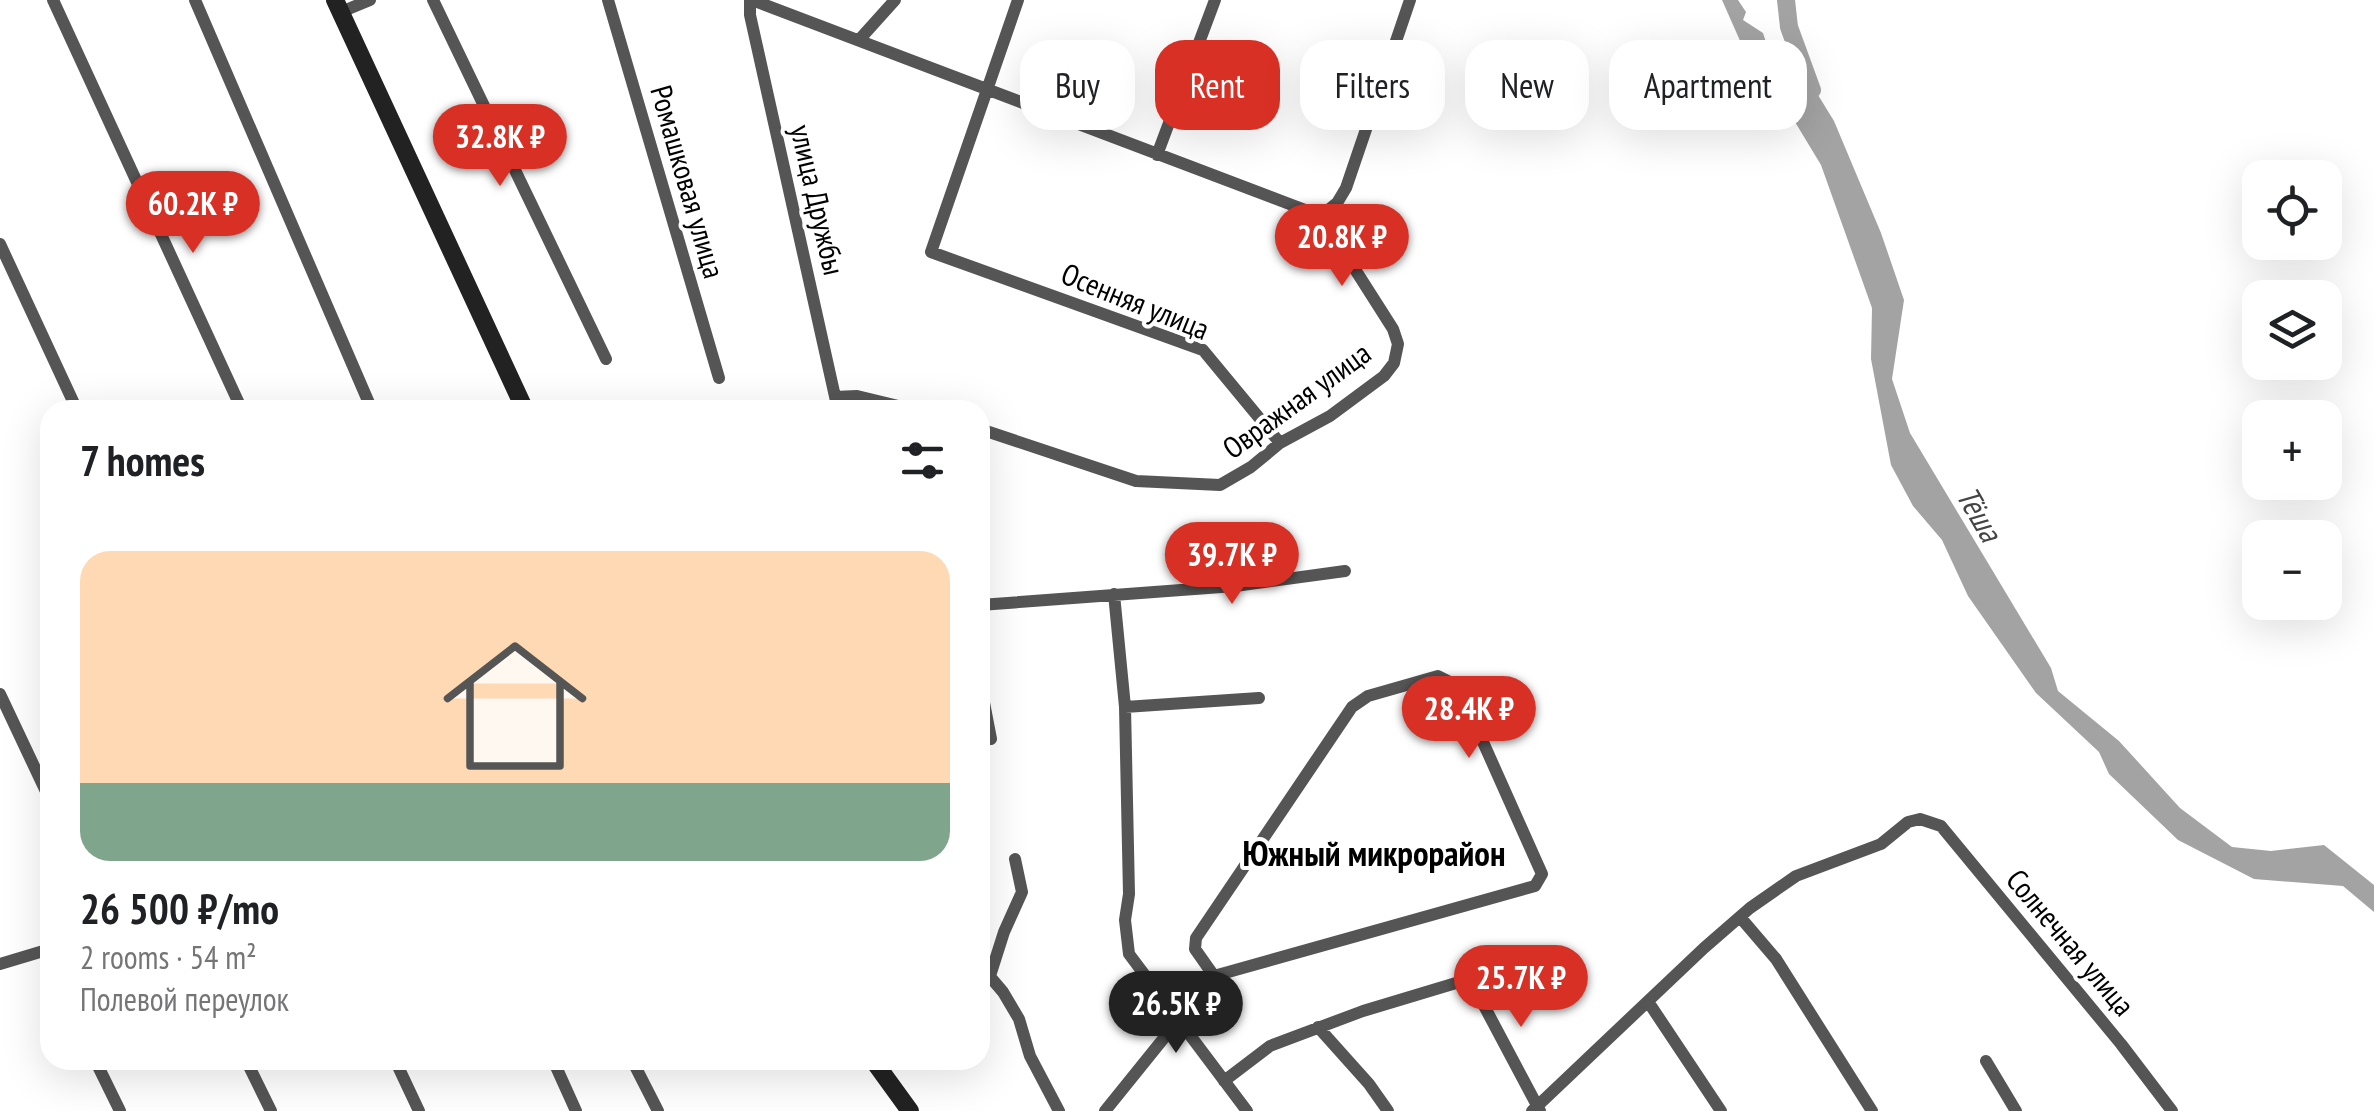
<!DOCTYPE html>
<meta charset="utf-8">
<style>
body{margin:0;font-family:"PT Sans Narrow",sans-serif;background:#f2f2f2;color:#202124;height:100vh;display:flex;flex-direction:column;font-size:38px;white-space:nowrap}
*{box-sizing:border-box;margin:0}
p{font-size:32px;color:#757577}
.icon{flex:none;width:55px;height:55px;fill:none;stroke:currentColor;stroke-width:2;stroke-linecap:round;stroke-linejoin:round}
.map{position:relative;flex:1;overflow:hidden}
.details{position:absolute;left:40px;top:400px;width:950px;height:670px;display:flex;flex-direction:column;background:#fff;border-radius:30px;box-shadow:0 10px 40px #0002}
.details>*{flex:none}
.banner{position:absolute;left:1020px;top:40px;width:950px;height:90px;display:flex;gap:20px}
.fabs{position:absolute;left:2242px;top:160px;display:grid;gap:20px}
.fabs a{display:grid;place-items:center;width:100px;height:100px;border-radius:20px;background:#fff;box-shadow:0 10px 40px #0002;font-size:50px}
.price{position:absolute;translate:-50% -85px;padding:0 22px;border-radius:35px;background:#d93025;color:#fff;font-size:32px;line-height:65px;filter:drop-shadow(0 2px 5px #0008)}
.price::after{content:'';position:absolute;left:50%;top:60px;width:30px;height:22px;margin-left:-15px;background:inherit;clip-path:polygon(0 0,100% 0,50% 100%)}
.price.selected{background:#222;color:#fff}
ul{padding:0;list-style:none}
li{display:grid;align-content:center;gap:20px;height:530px;padding:0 40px}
li span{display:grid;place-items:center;height:310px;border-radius:30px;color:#555}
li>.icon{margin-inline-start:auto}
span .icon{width:180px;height:180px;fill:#fffc;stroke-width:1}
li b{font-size:42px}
h2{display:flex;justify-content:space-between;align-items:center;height:120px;padding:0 40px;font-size:42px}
.pill{padding:0 35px;border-radius:30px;background:#fff;box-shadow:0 10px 40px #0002;font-size:35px;line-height:90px}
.pill.selected{background:#d93025;color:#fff}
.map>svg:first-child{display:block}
</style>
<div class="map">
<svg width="2374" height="1111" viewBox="0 0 2374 1111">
<rect width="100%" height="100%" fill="#fff"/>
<path fill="#a3a3a3" d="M1722 0H1738L1746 12 1743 20 1763 33 1776 72 1794 77 1810 66V82L1834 121 1881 233 1904 300 1892 379 1910 433 2051 668 2058 691 2119 741 2180 808 2232 847 2271 851 2324 845 2374 885V912L2343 886 2254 879 2178 840 2109 774 2099 752 2036 693 1968 596 1942 540 1913 506 1891 465 1871 359 1872 308 1821 165 1751 49 1741 43Z"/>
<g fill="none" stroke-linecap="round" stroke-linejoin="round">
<path stroke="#a3a3a3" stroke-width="18" d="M1786 0 1789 27 1812 90"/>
<path stroke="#555" stroke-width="12" d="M53 0 242 410
M195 0 372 410
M433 0 606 359
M608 0 719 378
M750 0V15L838 410
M752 0 1321 216 1393 329 1398 344 1394 363 1384 376 1330 416 1280 443 1251 467 1220 485 1136 481 980 429
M1018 0 931 252 1203 350 1280 443
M341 12 370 0
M859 40 895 0
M1157 155 1215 0
M1321 216 1337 203 1346 188 1410 0
M0 244 77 410
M835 397 857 396 915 410
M1114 594 1125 707 1129 894 1125 920 1129 954 1247 1111
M980 605 1235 586 1345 571
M980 682 991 739
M0 694 50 800
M1125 707 1259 698
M1740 917 1776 959 1872 1111
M0 964 50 949
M980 965 1003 992 1019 1019 1030 1056 1059 1111
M990 976 1004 932 1022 892 1015 859
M1649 1003 1721 1111
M1318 1027 1369 1084 1388 1111
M95 1060 120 1111
M246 1060 271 1111
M395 1060 419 1111
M553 1060 576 1111
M632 1060 658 1111
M1986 1061 2016 1111
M1224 1081 1270 1046 1363 1011 1466 980 1473 985 1540 1111
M1105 1111 1214 976 1535 886 1542 874 1458 686 1438 676 1368 696 1352 707 1196 938 1195 949 1214 976
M1532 1111 1704 948 1750 908 1796 876 1881 844 1908 822 1920 819 1941 826 2121 1044 2172 1111"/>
<path stroke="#222" stroke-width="18" d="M335 0 525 410
M873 1060 910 1111"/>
</g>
<g text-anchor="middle" stroke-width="8" stroke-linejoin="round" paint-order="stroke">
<g font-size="30" fill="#000" stroke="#fff">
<text transform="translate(687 182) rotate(74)" y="10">Ромашковая улица</text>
<text transform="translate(817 200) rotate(77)" y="10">улица Дружбы</text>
<text transform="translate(1135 302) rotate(22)" y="10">Осенняя улица</text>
<text transform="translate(1297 401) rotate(-36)" y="10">Овражная улица</text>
<text transform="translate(2070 943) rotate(50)" y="10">Солнечная улица</text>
</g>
<g font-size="32" font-style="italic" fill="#444" stroke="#fff">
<text transform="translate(1979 514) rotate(60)" y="11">Тёша</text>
</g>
<g font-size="35" font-weight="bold" fill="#000" stroke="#fff">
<text x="1374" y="866">Южный микрорайон</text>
</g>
</g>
</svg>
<div class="fabs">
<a><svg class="icon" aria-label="locate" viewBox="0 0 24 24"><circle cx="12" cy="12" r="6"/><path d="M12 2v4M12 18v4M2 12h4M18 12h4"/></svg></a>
<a><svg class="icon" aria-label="layers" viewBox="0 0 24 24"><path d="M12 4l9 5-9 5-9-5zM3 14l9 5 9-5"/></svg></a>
<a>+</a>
<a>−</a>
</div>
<b class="price" style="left:500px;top:189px">32.8K ₽</b>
<b class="price" style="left:193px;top:256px">60.2K ₽</b>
<b class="price" style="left:1342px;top:289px">20.8K ₽</b>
<b class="price" style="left:1232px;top:607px">39.7K ₽</b>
<b class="price" style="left:1469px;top:761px">28.4K ₽</b>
<b class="price" style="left:1521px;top:1030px">25.7K ₽</b>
<b class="price selected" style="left:1176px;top:1056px">26.5K ₽</b>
<div class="banner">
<a class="pill">Buy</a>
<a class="pill selected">Rent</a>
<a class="pill">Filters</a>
<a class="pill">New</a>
<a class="pill">Apartment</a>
</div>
<section class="details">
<h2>7 homes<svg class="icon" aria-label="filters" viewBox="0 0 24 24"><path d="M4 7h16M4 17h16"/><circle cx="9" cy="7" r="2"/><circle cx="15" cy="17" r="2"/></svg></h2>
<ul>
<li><span style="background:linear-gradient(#ffd9b3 75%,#7fa58c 0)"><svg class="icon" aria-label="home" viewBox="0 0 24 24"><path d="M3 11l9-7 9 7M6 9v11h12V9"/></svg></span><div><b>26 500 ₽/mo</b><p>2 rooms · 54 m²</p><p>Полевой переулок</p></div></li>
</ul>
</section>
</div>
